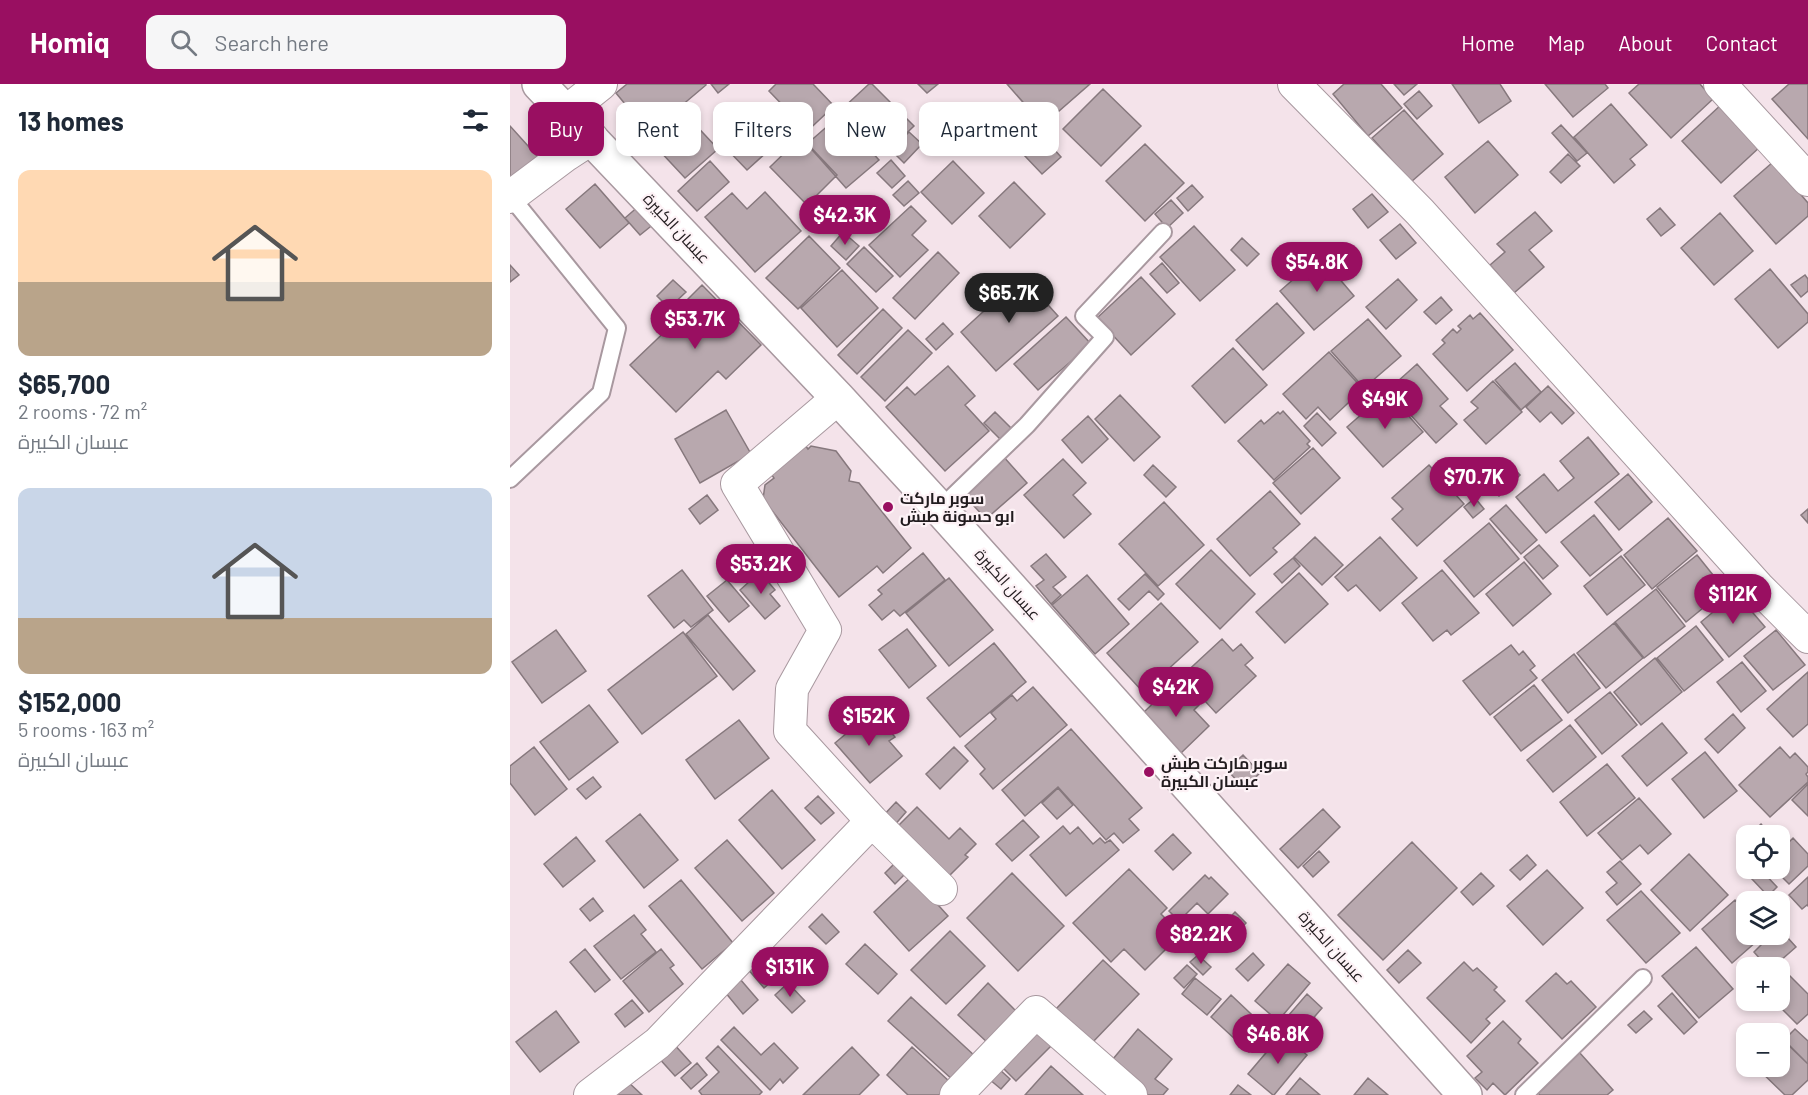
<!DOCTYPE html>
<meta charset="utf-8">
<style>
body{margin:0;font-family:Barlow,Cairo,sans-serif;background:#f6f6f7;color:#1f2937;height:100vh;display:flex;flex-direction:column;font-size:22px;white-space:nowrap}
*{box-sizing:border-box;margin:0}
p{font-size:20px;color:#747a83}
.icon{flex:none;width:33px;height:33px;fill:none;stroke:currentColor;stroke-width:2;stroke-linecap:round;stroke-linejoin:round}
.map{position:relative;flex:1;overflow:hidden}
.details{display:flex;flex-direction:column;background:#fff;width:510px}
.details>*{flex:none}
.banner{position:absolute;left:18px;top:18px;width:570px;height:54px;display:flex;gap:12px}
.tools{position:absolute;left:1226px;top:741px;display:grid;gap:12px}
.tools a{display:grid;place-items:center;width:54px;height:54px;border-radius:12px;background:#fff;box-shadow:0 3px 9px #0003;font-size:30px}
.price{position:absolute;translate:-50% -51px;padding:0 14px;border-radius:21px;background:#990f61;color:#fff;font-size:20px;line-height:39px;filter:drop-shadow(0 2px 3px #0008)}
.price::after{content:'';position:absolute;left:50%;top:36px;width:18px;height:14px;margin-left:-9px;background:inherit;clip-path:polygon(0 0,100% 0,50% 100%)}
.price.selected{background:#222;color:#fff}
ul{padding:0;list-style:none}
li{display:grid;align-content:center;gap:12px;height:318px;padding:0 18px}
li span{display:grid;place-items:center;height:186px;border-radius:12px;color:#555}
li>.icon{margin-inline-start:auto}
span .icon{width:108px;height:108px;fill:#fffc;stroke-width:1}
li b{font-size:26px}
h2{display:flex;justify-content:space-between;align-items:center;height:72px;padding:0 18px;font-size:26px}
.tag{padding:0 21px;border-radius:12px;background:#fff;box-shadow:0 3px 9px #0003;font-size:21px;line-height:54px}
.tag.selected{background:#990f61;color:#fff}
header{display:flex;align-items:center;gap:36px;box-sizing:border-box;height:84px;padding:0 30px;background:#990f61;color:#fff}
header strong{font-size:28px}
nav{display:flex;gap:33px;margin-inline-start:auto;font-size:21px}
.search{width:420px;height:54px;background:#f6f6f7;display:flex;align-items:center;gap:15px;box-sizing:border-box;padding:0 21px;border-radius:12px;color:#747a83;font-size:22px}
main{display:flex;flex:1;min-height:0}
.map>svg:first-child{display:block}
</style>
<header>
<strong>Homiq</strong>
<div class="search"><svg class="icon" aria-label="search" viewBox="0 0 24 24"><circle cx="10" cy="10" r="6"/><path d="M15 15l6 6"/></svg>Search here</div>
<nav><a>Home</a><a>Map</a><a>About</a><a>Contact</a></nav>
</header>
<main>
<section class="details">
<h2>13 homes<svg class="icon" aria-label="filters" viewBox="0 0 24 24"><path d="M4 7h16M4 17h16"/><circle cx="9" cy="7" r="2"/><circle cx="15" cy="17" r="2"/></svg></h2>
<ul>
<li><span style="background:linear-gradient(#ffd9b3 60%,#b9a48a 0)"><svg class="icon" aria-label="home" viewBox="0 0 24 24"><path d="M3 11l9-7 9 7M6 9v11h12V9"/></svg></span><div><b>$65,700</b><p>2 rooms · 72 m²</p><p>عبسان الكبيرة</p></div></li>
<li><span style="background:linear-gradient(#c9d6e8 70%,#b9a48a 0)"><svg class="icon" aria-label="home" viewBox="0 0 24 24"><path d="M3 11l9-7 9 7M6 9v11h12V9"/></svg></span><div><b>$152,000</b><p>5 rooms · 163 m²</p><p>عبسان الكبيرة</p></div></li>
</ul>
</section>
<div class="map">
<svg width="1298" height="1011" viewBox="0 0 1298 1011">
<rect width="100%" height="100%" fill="#f4e3ea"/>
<path fill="#b8a8ae" stroke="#86787d" stroke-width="1.5" d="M117 0H196V1L139 49 106 9Z
M201 0H219L208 9Z
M266 0H303L324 22 290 54 274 37 282 31 259 7Z
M359 0H362L404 42 375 70 332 25Z
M408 0H428L417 9Z
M497 0H580L533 41Z
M834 0H871L892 24 858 52 823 10Z
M884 0H907L894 11Z
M942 0H990L1001 17 969 39Z
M1035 0H1095L1098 4 1063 33Z
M1129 0H1190L1203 15 1161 54 1119 9Z
M1279 0H1298V55L1262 15Z
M593 5 631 42 591 82 553 45Z
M909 7 922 22 907 35 894 20Z
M1213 19 1252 61 1211 99 1172 57Z
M1101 20 1137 61 1120 75 1125 81 1104 99 1064 53Z
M894 26 933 70 901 98 862 54Z
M329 32 369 76 336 104 297 60Z
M180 35 208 65 175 94 147 64Z
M1051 41 1077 69 1067 77 1042 49Z
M0 42 28 73 0 97Z
M234 42 258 67 237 86 213 61Z
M399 48 412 60 394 79 381 66Z
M291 53 327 91 297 121 260 83Z
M533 53 551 73 532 90 514 71Z
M978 57 1008 91 965 129 935 93Z
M635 60 674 99 635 137 596 97Z
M1058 70 1070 82 1051 99 1040 88Z
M381 76 395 92 382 104 367 89Z
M200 77 219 98 187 127 168 107Z
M443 77 474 109 442 140 411 108Z
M1263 78 1298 119V132L1266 160 1224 112Z
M398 97 409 109 394 122 383 111Z
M504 98 535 130 500 164 469 132Z
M85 100 119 139 90 164 56 125Z
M682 101 693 113 678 127 667 114Z
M255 108 291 147 245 188 195 133 222 109 237 125Z
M862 110 878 128 858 144 843 125Z
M661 116 673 129 657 144 645 130Z
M130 121 145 139 130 151 115 134Z
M401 122 416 137 402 151 418 166 390 193 359 161Z
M1150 124 1165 141 1151 152 1137 135Z
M1025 128 1042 147 1019 166 1034 183 1004 209 980 181 995 168 987 160Z
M1210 129 1243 167 1204 201 1171 164Z
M890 140 906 159 886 175 870 156Z
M684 142 725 186 690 217 650 173Z
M333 148 349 162 336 176 321 162Z
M299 152 330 184 288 225 256 194Z
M732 154 749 170 737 182 721 166Z
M354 163 383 192 366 208 337 180Z
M428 168 449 189 405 235 383 214Z
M810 172 844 212 804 246 770 207Z
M652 179 669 199 657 209 640 190Z
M0 181 9 191 0 198Z
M1260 185 1298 230V238L1268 264 1225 215Z
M332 186 368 224 327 263 291 224Z
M1295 191 1298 195V207L1291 213 1281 201Z
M512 192 548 232 486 287 451 248Z
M631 193 665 230 621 271 587 234Z
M888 195 907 216 876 245 856 223Z
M163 196 176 208 159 224 147 212Z
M192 201 251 261 216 295 208 287 166 328 120 281 166 237 161 232Z
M931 213 942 226 926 240 914 228Z
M767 219 794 249 753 286 726 256Z
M373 225 392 244 347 290 328 271Z
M970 229 1003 266 957 307 923 270 935 259 932 256 943 245 947 249 951 245 948 242 960 231 963 235Z
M556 233 581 260 528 306 504 280Z
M858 235 891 272 854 304 821 267Z
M433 239 443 250 426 266 416 255Z
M398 246 422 269 375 317 351 293Z
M723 264 757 301 715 339 682 302Z
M819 268 853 305 820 336 808 323 796 335 773 310Z
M1005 279 1031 308 1011 326 985 296Z
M907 280 938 315 930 322 947 340 926 359 878 306Z
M438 282 465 312 455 321 479 347 435 387 376 323 397 303 405 311Z
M983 297 1012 328 976 360 954 336 968 324 961 318Z
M1038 302 1064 329 1052 340 1041 328 1030 338 1016 323Z
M877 308 913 348 873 383 837 343Z
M610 311 650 353 624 377 585 335Z
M216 326 241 370 190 399 165 355Z
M773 327 800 357 797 360 800 363 764 396 728 357 751 336 754 340 768 328 770 330Z
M485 328 504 347 493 358 474 339Z
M807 329 826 349 812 362 794 342Z
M578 332 598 355 572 379 552 356Z
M1078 353 1109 390 1036 449 1006 413 1034 390 1048 407 1064 394 1050 377Z
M295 361 298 365 301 362 326 367 341 387 339 397 349 399 401 464 373 489 367 482 329 513 253 415 255 401 264 394 259 387Z
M803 364 830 394 791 430 763 399Z
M492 371 517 399 476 435 451 408Z
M553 375 576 399 563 411 581 430 554 454 514 411Z
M995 376 1010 391 989 412 974 397Z
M643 381 666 403 656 413 634 391Z
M919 381 954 420 907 462 882 435 893 425 882 414Z
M1118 390 1142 418 1109 446 1085 418Z
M760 407 790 440 763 464 767 468 740 492 707 455Z
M197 411 208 426 190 440 179 425Z
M965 414 974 425 963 434 954 423Z
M654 418 694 461 648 502 609 460Z
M996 421 1027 456 1011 470 980 435Z
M1298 425V439L1291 431Z
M1084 431 1112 466 1080 492 1051 458Z
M1158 434 1187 467 1142 505 1114 471Z
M979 439 1009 475 964 513 934 477Z
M805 453 833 481 812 501 784 473Z
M870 453 907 494 870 527 846 501 838 507 825 493Z
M1029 461 1048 482 1033 495 1014 473Z
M701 466 745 510 710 545 666 500Z
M413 469 435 496 390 532 384 526 372 536 359 521 372 510 368 506Z
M536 470 556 493 543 503 551 511 541 520 526 502 534 496 521 482Z
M1187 471 1215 506 1176 538 1147 503Z
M1111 472 1135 501 1097 531 1074 502Z
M783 474 790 482 772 499 764 490Z
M1014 478 1041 510 1003 542 976 510Z
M172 486 203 526 181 543 174 536 164 544 138 512Z
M932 486 969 529 941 551 937 546 923 557 892 519Z
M250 488 265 506 260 510 270 522 255 535 230 506Z
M789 489 818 520 775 559 746 528Z
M635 490 654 510 648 516 639 507 619 526 608 515Z
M577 491 619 540 585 570 542 521Z
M439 494 483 546 439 582 396 529Z
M217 496 239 522 219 538 197 512Z
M1146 505 1175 542 1134 574 1105 538Z
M1226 509 1255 543 1219 573 1191 538Z
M651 519 688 558 633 608 597 569Z
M198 531 245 587 223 606 176 550Z
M1104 539 1133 574 1096 604 1067 569Z
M1186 542 1213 576 1174 607 1147 574Z
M397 545 426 582 399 604 369 566Z
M46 546 76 587 32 619 2 578Z
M1266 546 1295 581 1263 606 1234 572Z
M173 548 207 592 132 650 98 606Z
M712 555 723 567 731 560 743 574 735 581 746 592 706 629 672 592Z
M484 559 516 598 450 653 417 614Z
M1001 561 1009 571 1013 567 1025 582 1020 586 1027 594 980 631 953 597Z
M1064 570 1090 604 1058 629 1032 596Z
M1145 574 1172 608 1131 641 1104 608Z
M1232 578 1256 607 1231 628 1207 598Z
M1298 588V640L1283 653 1257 625Z
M669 601 689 621 684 626 699 642 670 670 632 630 661 602 664 605Z
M1024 601 1052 636 1011 667 984 633Z
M523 603 557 641 483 705 470 690 475 685 455 662 486 635 481 629 502 611 507 617Z
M1100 608 1127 641 1092 670 1065 636Z
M79 621 108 658 59 696 30 658Z
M361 629 365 635 368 633 385 653 379 657 392 672 360 699 325 659 338 648 336 645 346 636 349 639Z
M1223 630 1235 644 1208 669 1195 655Z
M229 636 259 674 205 715 176 676Z
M1152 639 1177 669 1137 702 1112 672Z
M1060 641 1086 673 1043 708 1017 676Z
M561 645 632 724 619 735 629 746 613 759 604 749 596 756 548 703 515 732 492 706Z
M24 663 57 705 25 731 0 699V682Z
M444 663 458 677 430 705 416 690Z
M1270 663 1280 674 1285 669 1298 683V688L1296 690 1298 693V698L1260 733 1229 701Z
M1195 668 1227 707 1194 734 1162 695Z
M733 671 750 689 734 704 717 686Z
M1097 680 1125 714 1077 752 1050 718Z
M83 693 91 703 76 715 67 705Z
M1298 700V732L1282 716Z
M548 704 563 721 547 735 532 719Z
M262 706 305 756 272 785 229 736Z
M308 712 324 729 311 740 295 724Z
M1129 714 1161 750 1138 770 1130 761 1112 776 1088 749Z
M386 718 396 728 383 743 372 733Z
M407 723 439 755 450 744 466 760 455 771 458 773 433 798 382 748Z
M813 725 830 743 788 784 770 765Z
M130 730 168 776 134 804 96 757Z
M513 736 529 753 502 777 486 760Z
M1251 740 1261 752H1238Z
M553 742 560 750 568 743 583 760 590 754 595 759 600 756 609 766 556 812 520 771Z
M663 750 681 769 663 786 645 767Z
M66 753 85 777 53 803 34 780Z
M1283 754 1298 770V782L1279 800 1263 784H1269V768Z
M217 756 264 809 232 837 185 784Z
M902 758 947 804 873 876 828 831Z
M809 767 819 778 803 793 793 782Z
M1179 770 1218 811 1180 847 1141 806Z
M1017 771 1026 781 1010 796 1000 786Z
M387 777 397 788 385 800 375 789Z
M1110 777 1131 800 1107 821 1096 808 1107 799 1097 788Z
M619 785 657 824 651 830 664 843 655 851 662 859 635 886 614 865 601 878 563 839Z
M1037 786 1073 824 1033 861 997 822Z
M1251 786 1267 803 1258 812 1242 795Z
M502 789 554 842 508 887 457 834Z
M971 789 984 802 963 821 951 808Z
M695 791 699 795 701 793 718 810 698 830 687 819 669 837 659 827Z
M402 792 438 832 399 867 364 828Z
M1298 793V822L1297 821 1292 825 1279 811Z
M171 796 223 859 192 885 139 822Z
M1131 807 1170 849 1136 879 1097 836Z
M83 814 93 827 80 837 70 825Z
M1225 816 1236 829V850H1255L1222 879 1192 845Z
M725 828 736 839 717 858 706 848Z
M312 830 329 848 316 860 299 843Z
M124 831 136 846 131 850 146 868 111 895 84 862Z
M1269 844 1286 863 1262 884H1258L1244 868 1262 850H1269Z
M440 847 475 882 436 920 401 886Z
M355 860 387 890 368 910 336 880Z
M1186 863 1223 905 1189 934 1152 892Z
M75 865 100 896 85 908 60 878Z
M151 865 164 881 160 884 173 900 139 928 113 897Z
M898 866 911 879 889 899 877 886Z
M743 869 754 881 738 897 726 885Z
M251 871 269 891 254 904 237 884Z
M688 871 701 883 693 891 680 878Z
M593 876 629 910 581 960 545 926Z
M954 878 963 887 967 884 987 903 984 906 995 917 976 935 980 939 961 959 917 914Z
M778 880 800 899 768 937 745 917Z
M677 881 687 890 674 904 664 894Z
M1270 882 1298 910V930L1287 940 1263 916H1269L1268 884Z
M1046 889 1057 900 1061 897 1086 923 1052 955 1016 917Z
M685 894 711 915 697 931 672 910Z
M230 895 248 916 233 930 215 908Z
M278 899 295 917 282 929 265 911Z
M478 899 508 929 479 960 448 931Z
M1162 909 1187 938 1174 950 1148 922Z
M797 910 812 924 788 952 772 939Z
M721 911 759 947 739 968 701 933Z
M401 913 466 973 444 997 378 937Z
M122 916 133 929 115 943 105 930Z
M46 927 69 958 30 988 6 958Z
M1134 927 1142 935 1126 949 1118 941Z
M993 937 1011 955 1008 959 1028 979 995 1011 983 999 977 1006 965 994 972 988 957 972Z
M525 942 543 960 506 997 488 979Z
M224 943 251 971 264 959 288 984 273 999 270 995 260 1006 211 956Z
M628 945 662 975 645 995 658 1005 653 1011H633L598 981Z
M1285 945 1298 957V980L1274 956Z
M772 950 797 971 764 1011H763L738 990Z
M1273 956 1298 980V996L1282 1011H1275L1246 983 1269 982V960Z
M162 958 181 979 165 992 147 972Z
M208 962 252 1008 249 1011H192L189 1007 209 988 196 974Z
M342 963 369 991 349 1011H293Z
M402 963 441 999 429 1011H398L377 991Z
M1069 968 1103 1006 1097 1011H1030L1026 1007Z
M187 979 197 991 181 1005 171 994Z
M541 982 573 1011H515Z
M489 985 500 995 491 1005 479 995Z
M790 994 810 1011H776Z
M858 994 878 1011H844Z
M116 996 132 1011H102Z
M728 1001 741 1011H720Z"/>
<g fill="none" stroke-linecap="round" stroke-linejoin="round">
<g stroke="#a8989f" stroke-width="20">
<path id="lane" d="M0 395 91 309 107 244 1 113
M430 425 517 341 595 253 574 232 653 148
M1014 1011 1133 894"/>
</g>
<g stroke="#a8989f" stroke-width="34">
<path id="street" d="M784 0 910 128 1248 503 1298 553
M1210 0 1298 96
M56 28 91 0
M0 113 56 71 82 54
M328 314 227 400 315 546 282 605 280 647 362 737 431 805
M80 1011 148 959 362 737
M446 1011 526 928 621 1011"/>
</g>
<g stroke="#a8989f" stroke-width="36">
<path id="secondary" d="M29 0 328 314 430 425 955 1011"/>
</g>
<use href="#lane" stroke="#fff" stroke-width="16"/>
<use href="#street" stroke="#fff" stroke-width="32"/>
<use href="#secondary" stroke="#fff" stroke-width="33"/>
</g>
<g fill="#990f61" stroke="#fdf2f6" stroke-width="2">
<circle cx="378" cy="423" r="6"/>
<circle cx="639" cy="688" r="6"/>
</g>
<g text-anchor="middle" stroke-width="4.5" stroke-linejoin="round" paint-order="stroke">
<g font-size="16" fill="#221c1f" stroke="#fdf2f6">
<text transform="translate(167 144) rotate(47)" y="6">عبسان الكبيرة</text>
<text transform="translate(498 500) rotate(48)" y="6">عبسان الكبيرة</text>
<text transform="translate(822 862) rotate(48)" y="6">عبسان الكبيرة</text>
</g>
<g font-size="16" font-weight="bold" fill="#221c1f" stroke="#fdf2f6" text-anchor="start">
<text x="390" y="420">سوبر ماركت<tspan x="390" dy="18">ابو حسونة طبش</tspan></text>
<text x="651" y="685">سوبر ماركت طبش<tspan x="651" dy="18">عبسان الكبيرة</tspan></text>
</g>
</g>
</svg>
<div class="tools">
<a><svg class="icon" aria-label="locate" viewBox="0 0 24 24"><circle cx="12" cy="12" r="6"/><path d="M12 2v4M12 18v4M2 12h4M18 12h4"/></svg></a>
<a><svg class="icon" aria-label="layers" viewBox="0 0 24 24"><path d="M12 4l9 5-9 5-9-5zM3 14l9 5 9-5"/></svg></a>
<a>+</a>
<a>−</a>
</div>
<b class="price" style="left:335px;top:162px">$42.3K</b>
<b class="price" style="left:807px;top:209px">$54.8K</b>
<b class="price selected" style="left:499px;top:240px">$65.7K</b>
<b class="price" style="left:185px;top:266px">$53.7K</b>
<b class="price" style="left:875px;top:346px">$49K</b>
<b class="price" style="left:964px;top:424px">$70.7K</b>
<b class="price" style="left:251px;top:511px">$53.2K</b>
<b class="price" style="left:1223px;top:541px">$112K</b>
<b class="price" style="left:666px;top:634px">$42K</b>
<b class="price" style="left:359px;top:663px">$152K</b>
<b class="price" style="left:691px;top:881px">$82.2K</b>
<b class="price" style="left:280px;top:914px">$131K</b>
<b class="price" style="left:768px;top:981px">$46.8K</b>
<div class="banner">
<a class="tag selected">Buy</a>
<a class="tag">Rent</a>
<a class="tag">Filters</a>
<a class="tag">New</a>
<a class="tag">Apartment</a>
</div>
</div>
</main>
